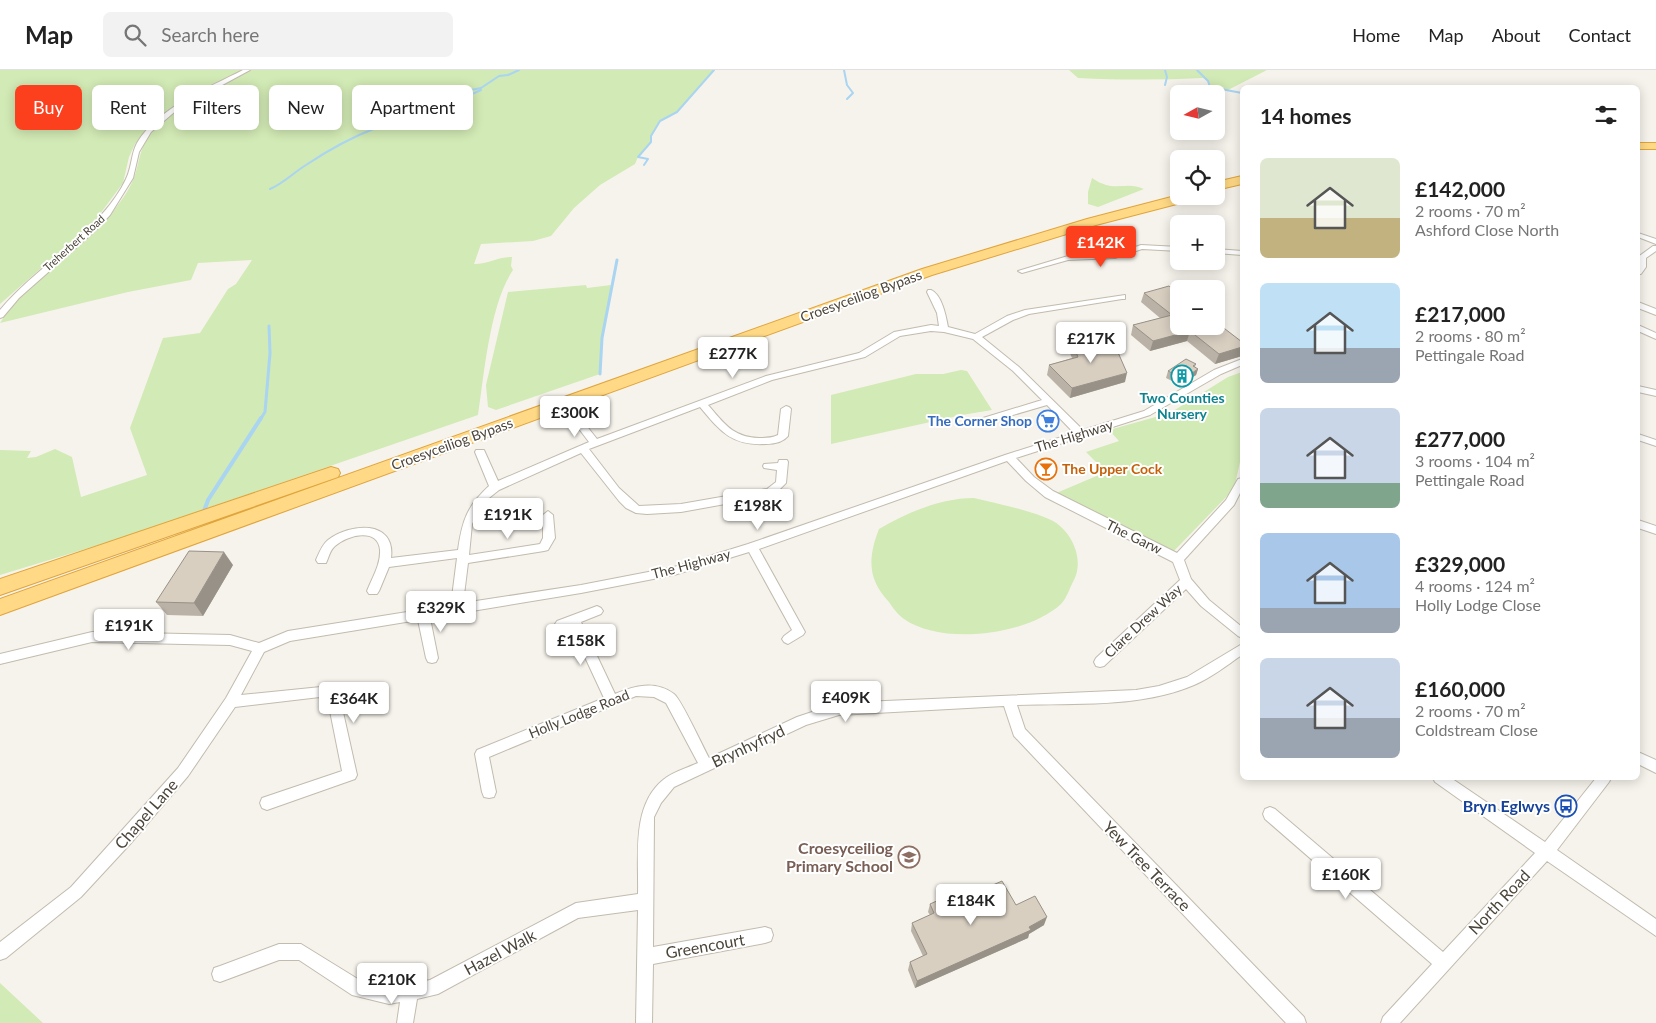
<!DOCTYPE html>
<meta charset="utf-8">
<style>
body{margin:0;font-family:Lato,sans-serif;background:#f2f2f2;color:#222;height:100vh;display:flex;flex-direction:column;font-size:19px;white-space:nowrap}
*{box-sizing:border-box;margin:0}
p{font-size:16px;color:#767676}
.icon{flex:none;width:28px;height:28px;fill:none;stroke:currentColor;stroke-width:2;stroke-linecap:round;stroke-linejoin:round}
.map{position:relative;flex:1;overflow:hidden}
.details{position:absolute;left:1240px;top:15px;width:400px;height:695px;display:flex;flex-direction:column;background:#fff;border-radius:8px;box-shadow:0 2px 12px #0003}
.details>*{flex:none}
.guide{position:absolute;left:15px;top:15px;width:475px;height:45px;display:flex;gap:10px}
.needle{width:32px;rotate:262deg}
.fabs{position:absolute;left:1170px;top:15px;display:grid;gap:10px}
.fabs a{display:grid;place-items:center;width:55px;height:55px;border-radius:8px;background:#fff;box-shadow:0 2px 12px #0003;font-size:25px}
.price{position:absolute;translate:-50% -42px;padding:0 11px;border-radius:5px;background:#fff;color:#222;font-size:16px;line-height:32px;filter:drop-shadow(0 1px 2px #0008)}
.price::after{content:'';position:absolute;left:50%;top:30px;width:15px;height:11px;margin-left:-8px;background:inherit;clip-path:polygon(0 0,100% 0,50% 100%)}
.price.active{background:#fc3f1d;color:#fff}
ul{padding:0;list-style:none}
li{display:flex;align-items:center;gap:15px;height:125px;padding:0 20px}
li span{display:grid;place-items:center;flex:none;width:140px;height:100px;border-radius:8px;color:#555}
li>.icon{margin-inline-start:auto}
span .icon{width:60px;height:60px;fill:#fffc;stroke-width:1}
li b{font-size:21px}
h2{display:flex;justify-content:space-between;align-items:center;height:60px;padding:0 20px;font-size:21px}
.tag{padding:0 18px;border-radius:8px;background:#fff;box-shadow:0 2px 12px #0003;font-size:18px;line-height:45px}
.tag.active{background:#fc3f1d;color:#fff}
header{display:flex;align-items:center;gap:30px;box-sizing:border-box;height:70px;padding:0 25px;background:#fff;border-bottom:1px solid #e0e0e0}
header strong{font-size:24px}
nav{display:flex;gap:28px;margin-inline-start:auto;font-size:18px}
.search{width:350px;height:45px;background:#f2f2f2;display:flex;align-items:center;gap:12px;box-sizing:border-box;padding:0 18px;border-radius:8px;color:#767676;font-size:19px}
.map>svg:first-child{display:block}
</style>
<header>
<strong>Map</strong>
<div class="search"><svg class="icon" aria-label="search" viewBox="0 0 24 24"><circle cx="10" cy="10" r="6"/><path d="M15 15l6 6"/></svg>Search here</div>
<nav><a>Home</a><a>Map</a><a>About</a><a>Contact</a></nav>
</header>
<div class="map">
<svg width="1656" height="953" viewBox="0 0 1656 953">
<rect width="100%" height="100%" fill="#f6f3ec"/>
<path fill="#d2eab5" d="M0 0H244L179 33 158 47 135 74 129 87 123 113 94 152 0 234Z
M251 0H714L677 42 660 51 651 65V72L638 87 635 94 600 115 574 138 551 166 533 171 481 174 474 194C489 194 497 187 512 187L511 196 513 200C490 233 484 305 478 345L115 470 0 505V380L31 381 27 388 36 387 55 379 72 387 81 427 147 405 130 358 163 268 200 263 228 219 236 214 252 190 198 193 191 210 128 222 0 253C27 209 76 185 109 146 119 134 130 120 135 105 139 92 140 80 147 69 170 33 216 19 251 0Z
M1069 0H1267L1228 20 1210 17 1208 11 1203 8C1161 10 1119 10 1078 8Z
M1092 108C1115 124 1125 110 1144 119L1098 137 1088 134V122Z
M586 215 587 218 611 215 602 268 600 304 496 340 488 337 486 315 508 222Z
M961 300 967 301 992 340 962 345 831 374V325L916 304H943Z
M1242 302V383L1234 419 1171 484 1054 424 1106 402 1086 382 1119 371 1109 360 1170 343 1228 307Z
M974 428C994 433 1046 443 1060 456 1075 469 1083 492 1074 510 1070 517 1067 528 1061 534 1028 565 942 576 904 549 898 545 893 538 889 532 867 509 868 487 879 459 906 443 941 428 974 428Z
M0 913 43 953H0Z"/>
<g fill="none" stroke-linecap="round" stroke-linejoin="round">
<path stroke="#a9d4f2" stroke-width="2" d="M844 0 847 15 853 23 847 29
M1165 0 1167 7 1165 15
M1197 0 1208 11 1210 17 1242 23
M457 39 465 32 461 29 481 20
M644 95 648 89 638 87 651 72V66L660 51 677 42 714 0
M270 119C284 113 293 103 306 95 327 81 352 67 376 58L377 54 390 48 440 36 471 20 481 18 499 6 508 5 519 0"/>
<path stroke="#a9d4f2" stroke-width="3" d="M600 304 602 268 617 190
M260 350 265 342 270 283 269 256"/>
<path stroke="#a9d4f2" stroke-width="4" d="M204 441 208 430 261 348"/>
<g stroke="#c2bbae" stroke-width="2">
<path id="minor" d="M243 0H250L178 39 151 62 139 82 133 108 110 145 96 160 19 228 3 247 0 248V240C30 204 72 179 103 143 111 134 121 120 126 109 132 97 131 84 137 73 158 38 208 18 243 0Z
M1638 163 1656 169V174L1638 167Z
M1141 175 1179 177V181L1142 179 1115 188 1068 190 1022 203 1018 201 1068 186 1115 184Z
M1653 176H1656V181L1646 188V197L1641 204H1638V187Z
M1216 179 1242 181V185L1216 183Z
M928 220H931C942 225 946 246 948 257L975 264 1007 246 1025 240 1125 225V229H1122L1029 244 1013 250 982 267 1019 297 1083 360 1144 341 1214 300 1242 289V295L1221 304 1150 345 1016 388 1034 407 1053 421 1177 483 1226 430 1238 409 1242 408V419L1234 435 1184 490 1191 509 1209 530 1242 557V568L1238 566 1201 536 1186 519 1104 596 1100 597 1096 596 1094 592 1096 588 1180 510 1173 492 1045 427 1026 411 1007 391 759 479 805 562 803 565 788 574 784 572 782 569 784 566 792 560 749 482 674 505 581 523 430 548 438 588 436 592 432 593 428 592 426 588 418 550 290 571 264 582 241 625 321 617 339 624 357 705 355 709 267 740 262 738 260 733 262 728 342 701 328 631 320 627 235 637 188 706 131 773 81 827 6 888 0 890V872L71 817 178 698 226 628 252 581 230 575 92 572 0 594V584L92 562 230 565 259 573 288 561 451 535 457 488 389 497 379 521 377 524H369L367 521C372 508 381 494 380 480 378 457 347 465 335 476 330 480 329 487 326 493H318L316 490C319 483 322 475 328 470 349 453 396 449 391 488L458 480C462 451 467 436 489 416L475 382 476 380H484L498 411 589 372 570 347 572 345H578L597 369 766 306 859 283 894 262 931 255 939 256 937 243 927 222ZM931 261 944 262 973 269 1013 301 1042 330 983 348 981 350 983 352H989L1047 335 1074 363 1005 385 748 474 674 497 581 515 463 533 468 493 544 481 548 480 555 468 553 445 548 441 543 445V468L540 474 469 485 472 454 484 432 499 420 581 383 619 431 626 438 636 443 647 444 681 442 770 426 774 425 786 413 788 392 787 390H779L778 393 764 394 763 396 764 398 777 400 776 412 767 419 681 434 639 436 619 418 589 379 700 337C721 362 732 376 766 374 774 374 783 372 788 366L791 339 789 337 786 336 781 339 778 365C772 368 766 368 759 368 732 367 724 353 708 335L772 310 865 287 900 266Z
M1638 232 1656 239V245L1638 238Z
M1638 255 1656 263V269L1638 261Z
M1638 316 1656 320V326L1638 322Z
M1638 364 1656 370V376L1638 370Z
M1638 450 1656 456V464L1638 458Z
M597 536 601 538 603 541 601 544 581 552 615 624C634 616 655 610 674 624 681 629 703 677 709 688L797 647 839 633 1136 620 1159 616 1187 607 1242 574V585C1227 595 1211 608 1194 615 1140 638 1074 633 1017 635L1025 659 1304 947 1306 953H1286L1014 666 1004 636 839 645 806 655 674 717 661 733 654 747 653 877 765 857 771 859 773 865 771 871 765 873 653 894 652 953H636L638 840 578 848 438 924 417 929 413 953H397L400 932 389 934 352 925 299 890H279L220 912 214 910 212 904 214 898 220 896 279 874H301L361 911 389 918 430 910 576 833 638 824C639 788 631 736 663 710 672 702 687 698 698 693L666 633 654 627 636 626 489 687 496 722 494 727 489 728 484 727 482 722 475 684 477 680 604 628 570 555 561 559 557 557 555 554 557 551Z
M1638 682 1656 690V703L1638 694Z
M1433 708H1451L1545 772 1596 708H1611L1609 712 1557 780 1656 849V866L1547 791 1400 953H1381L1383 947 1432 894 1265 749 1263 744 1265 739 1270 737 1275 739 1443 882 1535 783 1435 712Z"/>
</g>
<g stroke="#e0a43c" stroke-width="2">
<path id="trunk" d="M1638 73H1656V79H1638Z
M1242 106V114L1216 120V112Z
M1179 125 1198 126 1196 129 1096 155 932 205 0 545V529L922 199 1087 149Z
M331 397 338 399 340 403 338 407 0 525V509Z"/>
</g>
<use href="#minor" fill="#fff" fill-rule="evenodd"/>
<use href="#trunk" fill="#ffd985" fill-rule="evenodd"/>
</g>
<path fill="#bab2a6" d="M1144 223 1242 272V286L1215 294 1187 271 1150 281 1131 265 1133 255 1160 248 1141 232Z
M1071 271 1125 312 1070 328 1047 305 1049 295 1072 288 1069 281Z
M1196 294 1195 297 1198 299 1196 305 1180 315 1166 308 1168 301Z
M233 495 203 546 167 545 156 532Z
M970 825 1016 835 1044 855 1029 864 1028 868 915 918 908 900 910 892 923 886 911 861 912 853 930 845 928 842 930 834Z"/>
<path fill="#979187" d="M1190 261 1187 271 1150 281 1153 271Z
M1242 277V286L1215 294 1219 284Z
M1198 299 1196 305 1180 315 1183 309Z
M1127 303 1125 312 1070 328 1072 318Z
M224 482 233 495 203 546 194 533Z
M1047 847 1044 855 1029 864 1028 868 915 918 917 911 1029 857Z"/>
<path fill="#d8cfc1" stroke="#979187" d="M1169 216 1179 224V256H1216V252L1242 272V277L1219 284 1190 261 1153 271 1133 255 1172 245 1144 223Z
M1071 271H1113L1127 303 1072 318 1049 295 1078 287Z
M1186 289 1196 294 1193 296 1198 299 1183 309 1168 301Z
M189 481 224 482 194 533 156 532Z
M1002 811 1016 835 1035 826 1047 847 1029 857 1031 860 917 911 910 892 927 884 912 853 934 843 930 834 966 818 970 825Z"/>
<defs>
<g id="building-ring" transform="scale(1.125)"><circle r="9.5" fill="#fff" stroke="#0f9aa8" stroke-width="1.5"/><path d="M-4-6H4V6H1V3H-1V6H-4ZM-2.5-4.3h1.7v1.8h-1.7ZM.8-4.3h1.7v1.8H.8ZM-2.5-1h1.7V.8h-1.7ZM.8-1h1.7V.8H.8Z" fill="#0f9aa8"/></g>
<g id="supermarket-ring" transform="scale(1.125)"><circle r="9.5" fill="#fff" stroke="#3f7fe0" stroke-width="1.5"/><path d="M-6-5.5h2.5l.6 2H6L4.5 2H-2.5L-4.4-4H-6ZM-1.5 3.2a1.3 1.3 0 1 0 .1 0ZM3 3.2a1.3 1.3 0 1 0 .1 0Z" fill="#3f7fe0"/></g>
<g id="bar-ring" transform="scale(1.125)"><circle r="9.5" fill="#fff" stroke="#e8710a" stroke-width="1.5"/><path d="M-6-5H6L.8 .8V4.5H3.5V6h-7V4.5H-.8V.8Z" fill="#e8710a"/></g>
<g id="bus-ring" transform="scale(1.125)"><circle r="9.5" fill="#fff" stroke="#1a4fb4" stroke-width="1.5"/><path d="M-5-6H5V4H4V6H2V4H-2V6H-4V4H-5ZM-3.5-4V0h7V-4ZM-3.5 1.2v1.5H-2V1.2ZM2 1.2v1.5H3.5V1.2Z" fill="#1a4fb4"/></g>
<g id="school-ring" transform="scale(1.125)"><circle r="9.5" fill="#fff" stroke="#8d6e63" stroke-width="1.5"/><path d="M0-5L7-2L0 1L-7-2ZM-4 1L0 2.5L4 1V4Q0 6-4 4Z" fill="#8d6e63"/></g>
</defs>
<g fill-rule="evenodd">
<use href="#building-ring" x="1182" y="306"/>
<use href="#supermarket-ring" x="1048" y="351"/>
<use href="#bar-ring" x="1046" y="399"/>
<use href="#bus-ring" x="1566" y="736"/>
<use href="#school-ring" x="909" y="787"/>
</g>
<g text-anchor="middle" stroke-width="4" stroke-linejoin="round" paint-order="stroke">
<g font-size="11" fill="#4b4439" stroke="#fff">
<text transform="translate(74 173) rotate(-42)" y="4">Treherbert Road</text>
</g>
<g font-size="14" fill="#4b4439" stroke="#fff">
<text transform="translate(861 226) rotate(-20)" y="5">Croesyceiliog Bypass</text>
<text transform="translate(1074 366) rotate(-17)" y="5">The Highway</text>
<text transform="translate(452 374) rotate(-20)" y="5">Croesyceiliog Bypass</text>
<text transform="translate(1134 467) rotate(26)" y="5">The Garw</text>
<text transform="translate(691 494) rotate(-15)" y="5">The Highway</text>
<text transform="translate(1143 551) rotate(-43)" y="5">Clare Drew Way</text>
<text transform="translate(579 644) rotate(-22)" y="5">Holly Lodge Road</text>
</g>
<g font-size="14" font-weight="bold" fill="#0d838f" stroke="#fff">
<text x="1182" y="333">Two Counties<tspan x="1182" dy="16">Nursery</tspan></text>
</g>
<g font-size="14" font-weight="bold" fill="#366cbe" stroke="#fff" text-anchor="end">
<text x="1032" y="356">The Corner Shop</text>
</g>
<g font-size="14" font-weight="bold" fill="#c56008" stroke="#fff" text-anchor="start">
<text x="1062" y="404">The Upper Cock</text>
</g>
<g font-size="16" fill="#4b4439" stroke="#fff">
<text transform="translate(748 676) rotate(-25)" y="6">Brynhyfryd</text>
<text transform="translate(146 744) rotate(-49)" y="6">Chapel Lane</text>
<text transform="translate(1147 796) rotate(46)" y="6">Yew Tree Terrace</text>
<text transform="translate(1499 832) rotate(-47)" y="6">North Road</text>
<text transform="translate(705 876) rotate(-10)" y="6">Greencourt</text>
<text transform="translate(500 882) rotate(-28)" y="6">Hazel Walk</text>
</g>
<g font-size="16" font-weight="bold" fill="#164399" stroke="#fff" text-anchor="end">
<text x="1550" y="742">Bryn Eglwys</text>
</g>
<g font-size="16" font-weight="bold" fill="#785e54" stroke="#fff" text-anchor="end">
<text x="893" y="784">Croesyceiliog<tspan x="893" dy="18">Primary School</tspan></text>
</g>
</g>
</svg>
<div class="fabs">
<a><svg class="needle" viewBox="-14 -14 28 28"><path d="M0-13l5 13h-10z" fill="#e53935"/><path d="M0 13l5-13h-10z" fill="#767676"/></svg></a>
<a><svg class="icon" aria-label="locate" viewBox="0 0 24 24"><circle cx="12" cy="12" r="6"/><path d="M12 2v4M12 18v4M2 12h4M18 12h4"/></svg></a>
<a>+</a>
<a>−</a>
</div>
<b class="price active" style="left:1101px;top:198px">£142K</b>
<b class="price" style="left:1091px;top:294px">£217K</b>
<b class="price" style="left:733px;top:309px">£277K</b>
<b class="price" style="left:575px;top:368px">£300K</b>
<b class="price" style="left:758px;top:461px">£198K</b>
<b class="price" style="left:508px;top:470px">£191K</b>
<b class="price" style="left:441px;top:563px">£329K</b>
<b class="price" style="left:129px;top:581px">£191K</b>
<b class="price" style="left:581px;top:596px">£158K</b>
<b class="price" style="left:846px;top:653px">£409K</b>
<b class="price" style="left:354px;top:654px">£364K</b>
<b class="price" style="left:1346px;top:830px">£160K</b>
<b class="price" style="left:971px;top:856px">£184K</b>
<b class="price" style="left:392px;top:935px">£210K</b>
<div class="guide">
<a class="tag active">Buy</a>
<a class="tag">Rent</a>
<a class="tag">Filters</a>
<a class="tag">New</a>
<a class="tag">Apartment</a>
</div>
<section class="details">
<h2>14 homes<svg class="icon" aria-label="filters" viewBox="0 0 24 24"><path d="M4 7h16M4 17h16"/><circle cx="9" cy="7" r="2"/><circle cx="15" cy="17" r="2"/></svg></h2>
<ul>
<li><span style="background:linear-gradient(#dfe7d0 60%,#c2b280 0)"><svg class="icon" aria-label="home" viewBox="0 0 24 24"><path d="M3 11l9-7 9 7M6 9v11h12V9"/></svg></span><div><b>£142,000</b><p>2 rooms · 70 m²</p><p>Ashford Close North</p></div></li>
<li><span style="background:linear-gradient(#bfe0f5 65%,#9aa5b1 0)"><svg class="icon" aria-label="home" viewBox="0 0 24 24"><path d="M3 11l9-7 9 7M6 9v11h12V9"/></svg></span><div><b>£217,000</b><p>2 rooms · 80 m²</p><p>Pettingale Road</p></div></li>
<li><span style="background:linear-gradient(#c9d6e8 75%,#7fa58c 0)"><svg class="icon" aria-label="home" viewBox="0 0 24 24"><path d="M3 11l9-7 9 7M6 9v11h12V9"/></svg></span><div><b>£277,000</b><p>3 rooms · 104 m²</p><p>Pettingale Road</p></div></li>
<li><span style="background:linear-gradient(#a9c7e8 75%,#9aa5b1 0)"><svg class="icon" aria-label="home" viewBox="0 0 24 24"><path d="M3 11l9-7 9 7M6 9v11h12V9"/></svg></span><div><b>£329,000</b><p>4 rooms · 124 m²</p><p>Holly Lodge Close</p></div></li>
<li><span style="background:linear-gradient(#c9d6e8 60%,#9aa5b1 0)"><svg class="icon" aria-label="home" viewBox="0 0 24 24"><path d="M3 11l9-7 9 7M6 9v11h12V9"/></svg></span><div><b>£160,000</b><p>2 rooms · 70 m²</p><p>Coldstream Close</p></div></li>
</ul>
</section>
</div>
